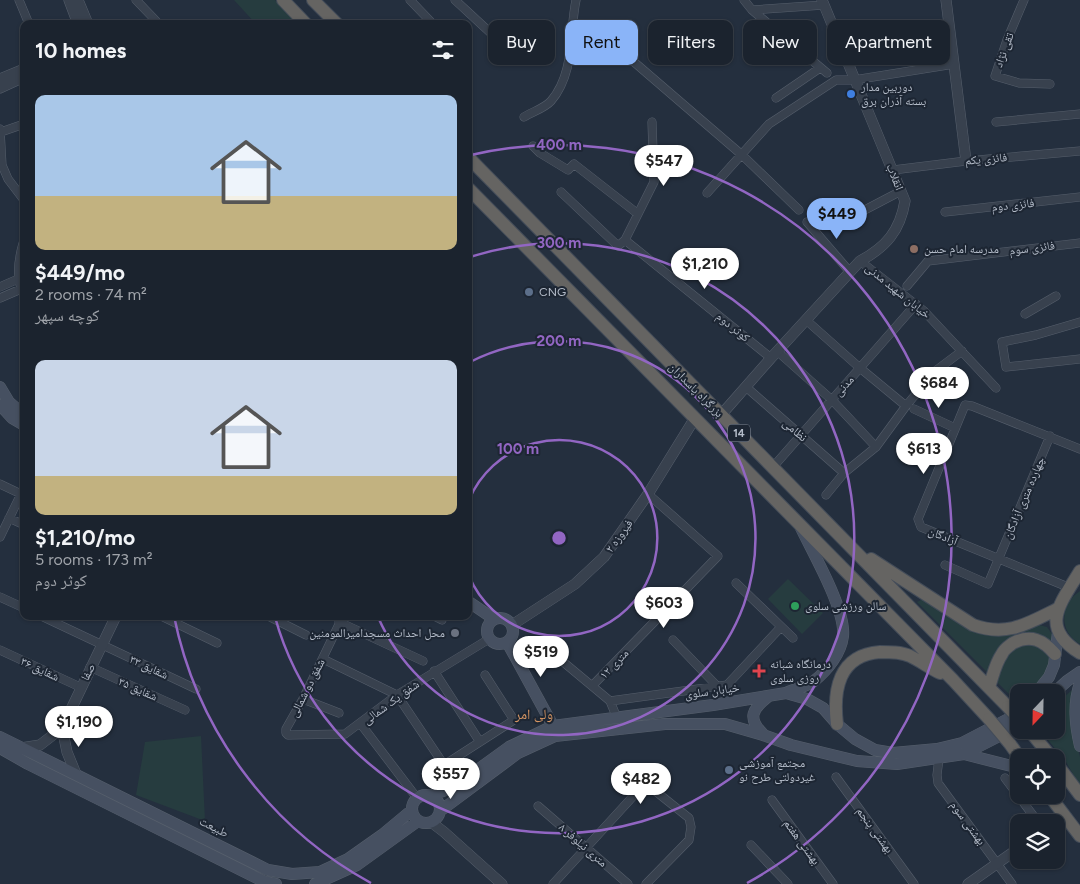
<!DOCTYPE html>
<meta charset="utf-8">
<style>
body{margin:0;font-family:Figtree,"Noto Naskh Arabic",sans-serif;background:#282f3a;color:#f1f3f6;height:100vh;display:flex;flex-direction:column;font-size:19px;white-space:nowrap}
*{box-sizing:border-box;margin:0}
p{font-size:16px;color:#a0a4aa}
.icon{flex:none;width:28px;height:28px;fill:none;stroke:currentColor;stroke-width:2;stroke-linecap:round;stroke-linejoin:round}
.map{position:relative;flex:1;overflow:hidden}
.panel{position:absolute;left:20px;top:20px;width:452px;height:600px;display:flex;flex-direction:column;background:#1b232e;border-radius:10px;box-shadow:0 1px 4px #0004,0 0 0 1px #39404a}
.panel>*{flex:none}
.banner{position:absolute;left:488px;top:20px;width:475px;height:45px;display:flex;gap:10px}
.needle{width:32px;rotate:202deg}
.tools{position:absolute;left:1010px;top:684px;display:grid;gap:10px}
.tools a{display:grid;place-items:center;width:55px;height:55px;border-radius:10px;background:#1b232e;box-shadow:0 1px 4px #0004,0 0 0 1px #39404a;font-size:25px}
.price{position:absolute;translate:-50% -42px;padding:0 11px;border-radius:18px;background:#fff;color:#222;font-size:16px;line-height:32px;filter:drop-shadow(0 1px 2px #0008)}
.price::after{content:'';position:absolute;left:50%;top:30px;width:15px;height:11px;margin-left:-8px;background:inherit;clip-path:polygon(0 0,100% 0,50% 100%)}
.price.on{background:#8ab4f8;color:#111}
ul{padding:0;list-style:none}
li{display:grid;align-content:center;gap:10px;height:265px;padding:0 15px}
li span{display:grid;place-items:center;height:155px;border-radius:10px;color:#555}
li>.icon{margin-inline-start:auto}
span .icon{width:90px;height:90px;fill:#fffc;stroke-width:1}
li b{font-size:21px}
h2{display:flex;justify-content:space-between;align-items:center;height:60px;padding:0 15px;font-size:21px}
.pill{padding:0 18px;border-radius:10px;background:#1b232e;box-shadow:0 1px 4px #0004,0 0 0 1px #39404a;font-size:18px;line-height:45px}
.pill.on{background:#8ab4f8;color:#111}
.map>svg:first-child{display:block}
</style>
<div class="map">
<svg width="1080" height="884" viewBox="0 0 1080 884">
<rect width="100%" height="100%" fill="#242f3e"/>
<path fill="#263c3f" d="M234 0H275L298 24H256Z
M788 579 823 613 802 634 768 599Z
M1080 591V644C1058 631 1060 604 1080 591Z
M927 597 969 625H1039L1047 627 1052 634 1053 642 1047 671 1033 692H1019L1018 703 917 602Z
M1072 690 1070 716 1080 757V786L1066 762 1040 730H1056V704Z
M201 736 205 821 136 795 145 742Z"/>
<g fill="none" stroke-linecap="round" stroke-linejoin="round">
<g stroke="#565f6c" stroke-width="9">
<path id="minor" d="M19 0 29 24
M136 0 159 24
M410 0 433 24
M455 0 521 61
M744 0 752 10 824 5
M1024 0 1007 40 995 76 1019 83 1050 84
M752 10 827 73
M836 36 895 27
M627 56 742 155 799 210
M776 98 820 68
M524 117C532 112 545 108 551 101 575 73 569 34 576 0
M996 122 1080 114
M0 129 2 165 8 179 24 200
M1 132 24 124
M533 146 540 153 568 170 574 164 638 214
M893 170 966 161 1080 151
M561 192 618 246 625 240 654 182 652 122
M707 193 769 124 836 80H854L954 64
M945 212 1080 197
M857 214 901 191
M807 222 850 272
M625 240 771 358
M860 261 924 311 996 388
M907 286 928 261 1080 243
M0 287 18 279
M21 289C16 273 19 256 24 240
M0 298 21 289
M1025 314 1056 296
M806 320 860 368 906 406
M1080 322 1036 335 1002 342 1006 367 1080 359
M777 351 832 400 876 447
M746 387 844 473
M914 409 955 428
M773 467 916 304
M0 484 21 494 0 537
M826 495 844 473 876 447 906 406 934 372 962 351
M9 518 24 525
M945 565 988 584 1050 436
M736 583 793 638
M1063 585 921 527 918 519 965 405 972 406 1080 449
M0 597 24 608
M41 616 196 689
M161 616 217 643
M268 616 306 635
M343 616 303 699 286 729V733L288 735 345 734 397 695 489 639
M434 616 442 620
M339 622 423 661
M673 640 717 686
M0 650 80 687
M550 651 610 701 617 718
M323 659 397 695 444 765 514 720 485 675
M90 667 185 710
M434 671 480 742
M592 686 718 556 648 494
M303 699 339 713
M610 701 727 685 781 627
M360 723 417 798
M939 758 937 775 938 783 1012 884
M836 777 914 884
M1005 778 1038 822
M772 800 833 884
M538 806 628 884
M751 845 788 884
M553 884 637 792 646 787 654 790 689 818 691 827 689 840 646 884"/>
</g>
<g stroke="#565f6c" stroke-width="11">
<path id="tertiary" d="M69 0 78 24
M78 0 88 24
M946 0 966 161
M0 79 24 69
M0 88 24 77
M721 415 771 358 860 261C886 247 900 231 905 201L822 0
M512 625 575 584 604 557 648 494 695 418
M62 728 67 752 76 774
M21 748 40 745 62 728 116 616
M431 822 444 832 502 884
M968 884 1019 848"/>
</g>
<g stroke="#565f6c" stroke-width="12">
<path id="secondary" d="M0 387 9 402 24 415
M0 405 12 418 24 425
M469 602 494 619
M487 631a13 13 0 1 1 26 0a13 13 0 1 1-26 0Z
M507 642 553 726 555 734
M1080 683C1073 704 1075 724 1080 746
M1037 692 1049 677 1054 665 1058 632
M1055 692 1067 681 1080 672
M786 693C795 689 807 686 814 681 828 670 841 653 843 636 846 610 813 553 801 528
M763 734C747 718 752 709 769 696
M0 737 268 870 292 874 320 872 348 859 382 835 412 810
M0 748 28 764 265 882 276 884
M964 754 1019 768
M412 809a14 14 0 1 1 28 0a14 14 0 1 1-28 0Z
M430 796 454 787 509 747 553 726 713 705 786 693 807 699 823 708 837 724 855 739 875 750 893 753 937 749 962 743 1012 717 1019 711
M440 811 518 753 555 736 665 724H725L763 735 791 745 857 761 897 764 964 754 1013 729 1019 725
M315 884 357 865 418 821"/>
</g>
<g stroke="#434c59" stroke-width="14">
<path id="trunk" d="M283 0 306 24
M313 0 337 24
M469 158 1008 707
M469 189 953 680 989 719
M871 559 973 625C1007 637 1027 624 1057 609
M1080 571C1061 603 1038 627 1080 653
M989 687C993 676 995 664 1002 654 1004 649 1009 646 1013 643 1031 634 1043 640 1055 654
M837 724C833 691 838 655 880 652 890 652 901 652 910 656 920 661 930 668 940 673
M1029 730 1052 758
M1010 744 1020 758
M1056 763 1080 795
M1049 795 1080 836"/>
</g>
<use href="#minor" stroke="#38414e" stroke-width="8"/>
<use href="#tertiary" stroke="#38414e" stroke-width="10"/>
<use href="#secondary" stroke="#465061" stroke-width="11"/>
<use href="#trunk" stroke="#656462" stroke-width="12"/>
<g stroke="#434c59" stroke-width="14" stroke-linecap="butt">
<path id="trunk-bridge" d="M1008 707 1019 719
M989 719 1010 744"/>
</g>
<use href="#trunk-bridge" stroke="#656462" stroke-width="12"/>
</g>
<g fill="none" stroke="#9266c3" stroke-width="2.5">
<path d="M469 500A98 98 0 1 1 469 576"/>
<path d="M470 362A197 197 0 1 1 378 617"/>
<path d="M470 257A295 295 0 1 1 275 617"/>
<path d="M371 883A393 393 0 0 1 174 616M471 155A393 393 0 0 1 747 883"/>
</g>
<circle fill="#3f7fe0" stroke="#1d2633" stroke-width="2" cx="851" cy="94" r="5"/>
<circle fill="#8d6e63" stroke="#1d2633" stroke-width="2" cx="914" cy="249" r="5"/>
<g fill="#5c6f8a" stroke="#1d2633" stroke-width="2">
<circle cx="529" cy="292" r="5"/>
<circle cx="729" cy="770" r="5"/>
</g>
<circle fill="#2e9e5b" stroke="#1d2633" stroke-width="2" cx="795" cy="606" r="5"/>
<circle fill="#6b7280" stroke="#1d2633" stroke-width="2" cx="455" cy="633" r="5"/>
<path fill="#e0444e" stroke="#1d2633" stroke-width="2" d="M756.5 663.5h5v5h5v5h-5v5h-5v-5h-5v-5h5z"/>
<g text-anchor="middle" stroke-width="4" stroke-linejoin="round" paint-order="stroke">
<rect fill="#1d2633" stroke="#878f9c" stroke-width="1" x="728" y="424.5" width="22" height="17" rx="4"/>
<g font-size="11" font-weight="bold" fill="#b4bcc9">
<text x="739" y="437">14</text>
</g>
<g font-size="12" fill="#b4bcc9" stroke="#1d2633">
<text transform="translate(1004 50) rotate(-70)" y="4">تقی نژاد</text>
<text transform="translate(986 159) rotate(-5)" y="4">فائزی یکم</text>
<text transform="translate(895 177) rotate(68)" y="4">انقلاب</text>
<text transform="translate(1013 205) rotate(-6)" y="4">فائزی دوم</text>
<text transform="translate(1032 248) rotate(-7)" y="4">فائزی سوم</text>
<text transform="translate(898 291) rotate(39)" y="4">خیابان شهید مدنی</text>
<text transform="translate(733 327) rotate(39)" y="4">کوثر دوم</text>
<text transform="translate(844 386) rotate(-48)" y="4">مدنی</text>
<text transform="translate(696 390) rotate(45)" y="4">بزرگراه پاسداران</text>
<text transform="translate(795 430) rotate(41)" y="4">نظامی</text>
<text transform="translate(1024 498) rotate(-67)" y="4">چهارده متری آزادگان</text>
<text transform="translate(619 536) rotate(-54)" y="4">فیروزه ٢</text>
<text transform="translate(943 536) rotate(22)" y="4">آزادگان</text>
<text transform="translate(614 664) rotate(-46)" y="4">۱۲ متری</text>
<text transform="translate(149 667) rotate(25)" y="4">شقایق ۳۳</text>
<text transform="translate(40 669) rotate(25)" y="4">شقایق ۳۶</text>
<text transform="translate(88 672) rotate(-63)" y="4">صفا</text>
<text transform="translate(307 688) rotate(-63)" y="4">شفق دو شمالی</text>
<text transform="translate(138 689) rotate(24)" y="4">شقایق ۳۵</text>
<text transform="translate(712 691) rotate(-8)" y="4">خیابان سلوی</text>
<text transform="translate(391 702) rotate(-36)" y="4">شفق یک شمالی</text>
<text transform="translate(968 823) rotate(54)" y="4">بهشتی سوم</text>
<text transform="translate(214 827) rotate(27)" y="4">طبیعت</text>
<text transform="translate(875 830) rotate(54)" y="4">بهشتی پنجم</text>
<text transform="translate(802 842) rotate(54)" y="4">بهشتی هفتم</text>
<text transform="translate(583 845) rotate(41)" y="4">۸ متری نیلوفر</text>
</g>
<g font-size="12" fill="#b4bcc9" stroke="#1d2633" text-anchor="start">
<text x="861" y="91">دوربین مدار<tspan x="861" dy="14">بسته آذران برق</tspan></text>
<text x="924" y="253">مدرسه امام حسن</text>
<text x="539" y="296">CNG</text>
<text x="805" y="610">سالن ورزشی سلوی</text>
<text x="445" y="637" text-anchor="end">محل احداث مسجدامیرالمومنین</text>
<text x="770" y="668">درمانگاه شبانه<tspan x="770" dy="14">روزی سلوی</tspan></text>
<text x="739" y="767">مجتمع آموزشی<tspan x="739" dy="14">غیردولتی طرح نو</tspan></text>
</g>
<g font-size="14" fill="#d59563" stroke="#1d2633">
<text x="534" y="719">ولی امر</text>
</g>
</g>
<circle cx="559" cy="538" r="8" fill="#9266c3" stroke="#1d2633" stroke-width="2.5"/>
<g font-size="15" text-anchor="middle" font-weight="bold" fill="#9266c3" stroke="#1d2633" stroke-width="4" stroke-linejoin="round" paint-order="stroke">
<text x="559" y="150">400 m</text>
<text x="559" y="248">300 m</text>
<text x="559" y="346">200 m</text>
<text x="518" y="454">100 m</text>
</g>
</svg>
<div class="tools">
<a><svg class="needle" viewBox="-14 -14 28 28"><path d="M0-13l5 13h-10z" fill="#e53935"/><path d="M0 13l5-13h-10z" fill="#a0a4aa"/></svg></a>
<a><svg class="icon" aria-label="locate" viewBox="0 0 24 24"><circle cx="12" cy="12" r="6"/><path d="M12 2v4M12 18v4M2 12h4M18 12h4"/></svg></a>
<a><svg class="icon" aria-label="layers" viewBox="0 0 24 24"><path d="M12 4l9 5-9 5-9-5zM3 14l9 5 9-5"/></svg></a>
</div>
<b class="price" style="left:664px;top:187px">$547</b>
<b class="price on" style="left:837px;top:240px">$449</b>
<b class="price" style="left:705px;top:290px">$1,210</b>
<b class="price" style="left:939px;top:409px">$684</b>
<b class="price" style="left:924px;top:475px">$613</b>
<b class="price" style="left:664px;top:629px">$603</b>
<b class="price" style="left:541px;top:678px">$519</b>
<b class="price" style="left:79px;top:748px">$1,190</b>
<b class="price" style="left:451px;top:800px">$557</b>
<b class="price" style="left:641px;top:805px">$482</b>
<div class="banner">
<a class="pill">Buy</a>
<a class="pill on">Rent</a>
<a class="pill">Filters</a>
<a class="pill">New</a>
<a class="pill">Apartment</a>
</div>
<section class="panel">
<h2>10 homes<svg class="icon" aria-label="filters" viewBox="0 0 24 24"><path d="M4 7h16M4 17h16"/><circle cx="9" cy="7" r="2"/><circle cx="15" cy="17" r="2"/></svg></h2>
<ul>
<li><span style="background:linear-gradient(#a9c7e8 65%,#c2b280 0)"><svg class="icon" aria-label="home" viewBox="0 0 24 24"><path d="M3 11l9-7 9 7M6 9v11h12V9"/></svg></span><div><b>$449/mo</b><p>2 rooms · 74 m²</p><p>کوچه سپهر</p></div></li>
<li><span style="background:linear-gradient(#c9d6e8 75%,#c2b280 0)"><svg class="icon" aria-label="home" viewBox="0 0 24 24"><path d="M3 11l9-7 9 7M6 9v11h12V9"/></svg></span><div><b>$1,210/mo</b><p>5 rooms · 173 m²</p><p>کوثر دوم</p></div></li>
</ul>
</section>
</div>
